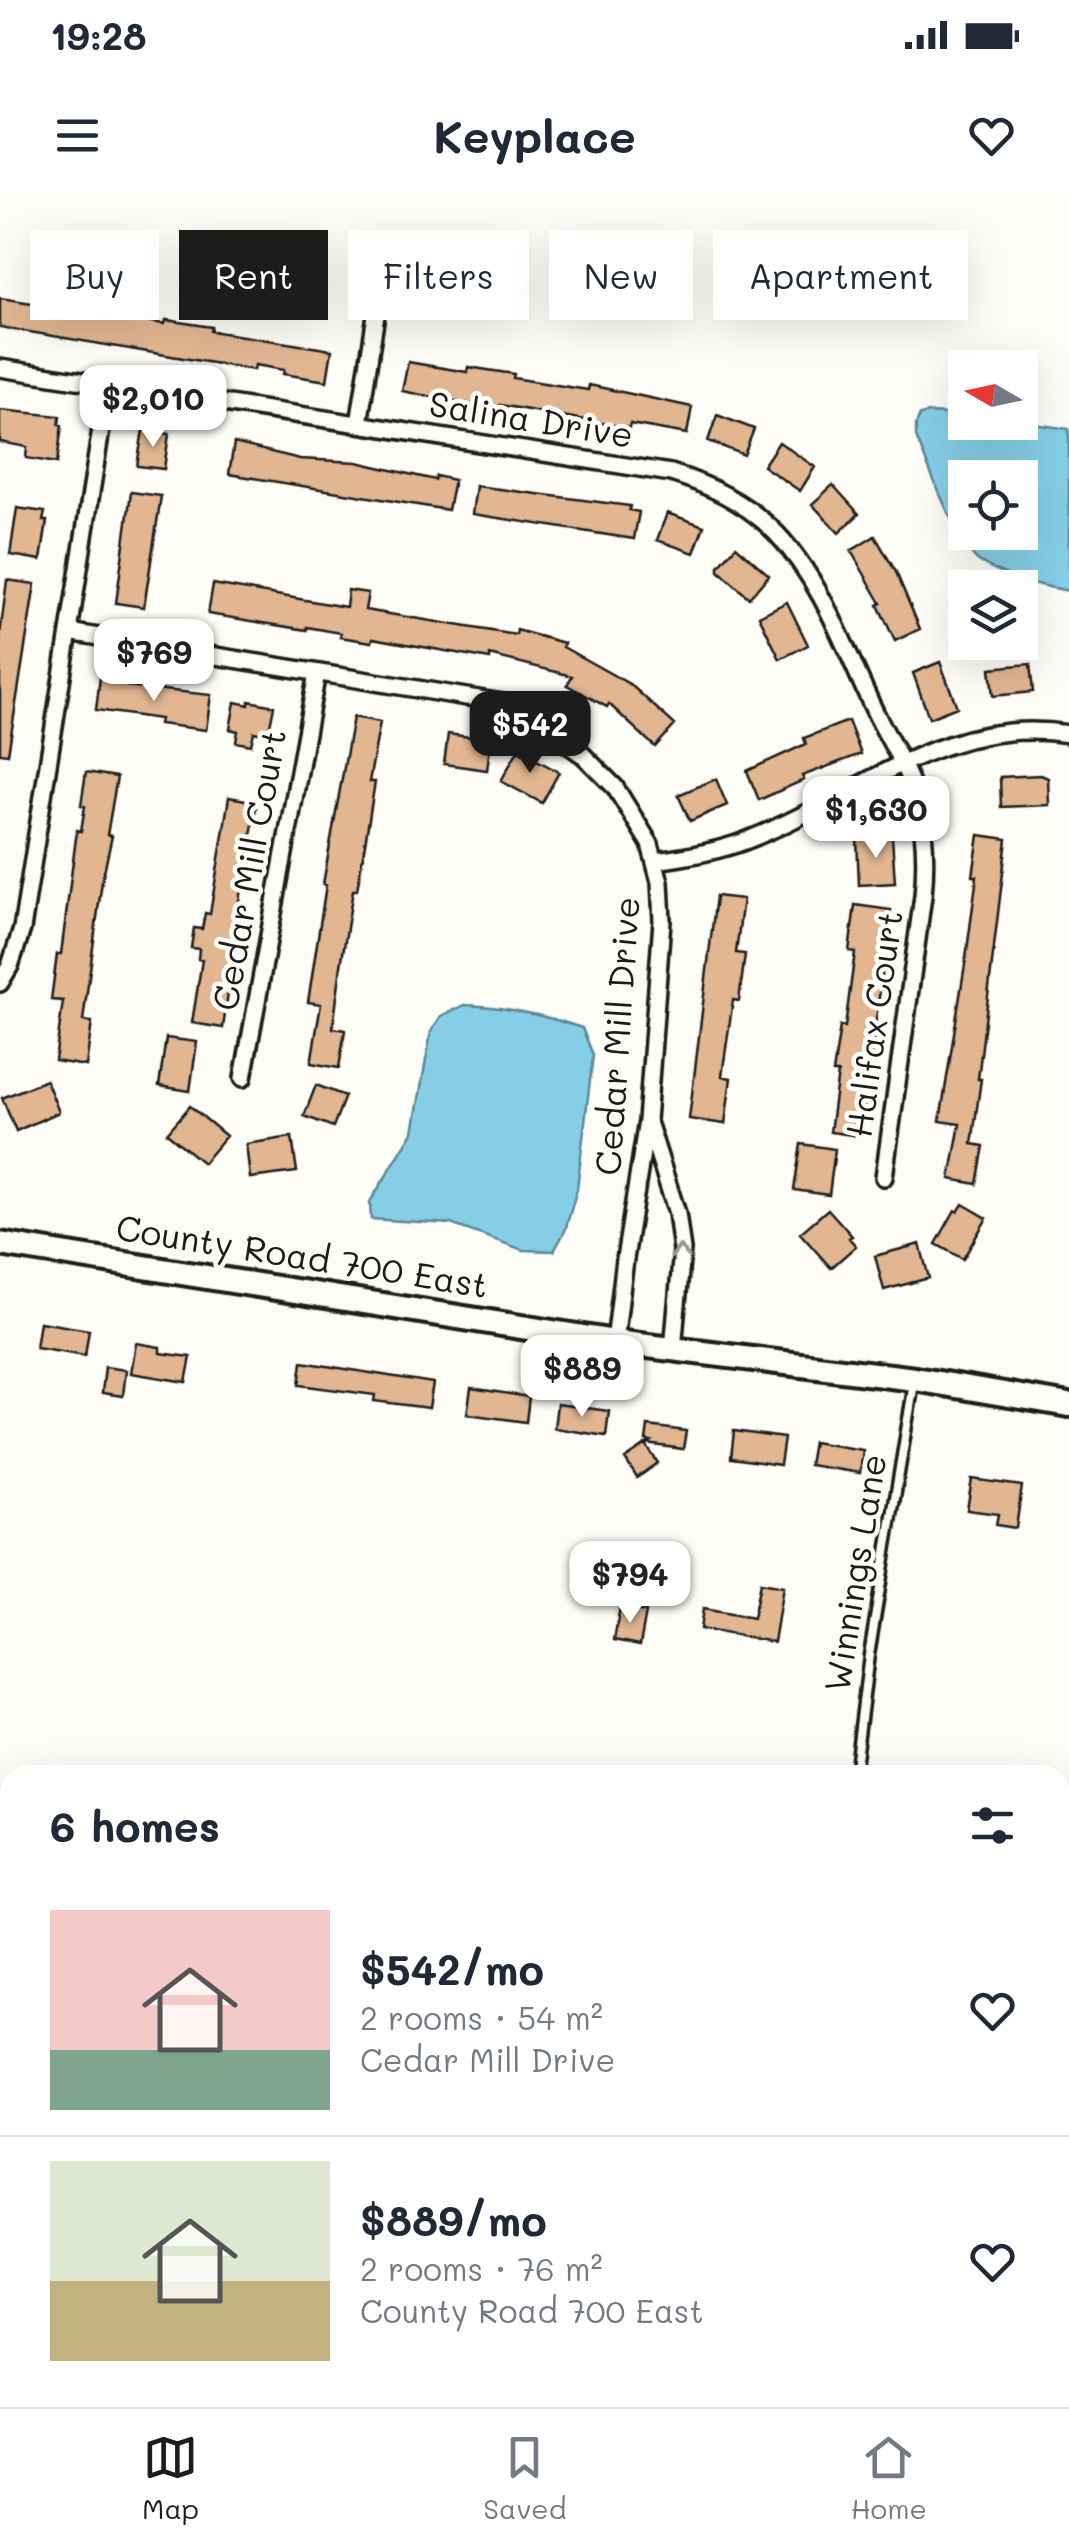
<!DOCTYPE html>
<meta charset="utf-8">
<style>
body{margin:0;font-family:Mali,sans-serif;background:#f2f2f3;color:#1f2937;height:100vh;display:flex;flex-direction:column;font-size:38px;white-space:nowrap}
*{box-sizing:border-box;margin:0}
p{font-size:32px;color:#747a83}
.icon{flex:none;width:55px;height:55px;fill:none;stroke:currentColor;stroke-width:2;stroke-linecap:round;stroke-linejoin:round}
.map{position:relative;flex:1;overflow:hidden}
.panel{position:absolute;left:0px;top:1565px;width:1070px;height:642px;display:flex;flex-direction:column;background:#fff;border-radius:30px 30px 0 0;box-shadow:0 10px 40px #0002}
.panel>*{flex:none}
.hud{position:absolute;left:30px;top:30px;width:1010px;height:90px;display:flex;gap:20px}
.needle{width:65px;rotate:279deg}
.tools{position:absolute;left:948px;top:150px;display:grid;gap:20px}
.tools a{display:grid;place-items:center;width:90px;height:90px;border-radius:0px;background:#fff;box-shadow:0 10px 40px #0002;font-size:50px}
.price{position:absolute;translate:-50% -85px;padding:0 22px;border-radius:20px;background:#fff;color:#222;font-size:32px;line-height:65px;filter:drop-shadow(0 2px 5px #0008)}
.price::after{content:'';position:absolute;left:50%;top:60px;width:30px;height:22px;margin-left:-15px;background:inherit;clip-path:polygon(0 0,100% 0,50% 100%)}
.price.selected{background:#1c1c1c;color:#fff}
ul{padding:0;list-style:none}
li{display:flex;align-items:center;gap:30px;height:250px;padding:0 50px}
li+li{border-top:2px solid #e0e1e3}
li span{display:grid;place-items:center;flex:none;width:280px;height:200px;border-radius:0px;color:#555}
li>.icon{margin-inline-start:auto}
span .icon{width:120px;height:120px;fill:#fffc;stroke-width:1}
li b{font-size:42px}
h2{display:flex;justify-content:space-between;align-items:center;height:120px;padding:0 50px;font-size:42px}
.chip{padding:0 35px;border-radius:0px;background:#fff;box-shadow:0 10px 40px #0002;font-size:35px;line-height:90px}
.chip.selected{background:#1c1c1c;color:#fff}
.status{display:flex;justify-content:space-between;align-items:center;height:70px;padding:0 50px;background:#fff;direction:ltr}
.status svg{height:28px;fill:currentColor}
header{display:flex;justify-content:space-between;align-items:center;height:130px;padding:0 50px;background:#fff;font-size:45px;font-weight:700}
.tabs{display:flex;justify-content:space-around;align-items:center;height:140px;border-top:2px solid #e0e1e3;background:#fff;font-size:28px;color:#747a83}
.tabs a{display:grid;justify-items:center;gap:5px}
.tabs .selected{color:#1c1c1c}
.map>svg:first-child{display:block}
</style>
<div class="status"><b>19:28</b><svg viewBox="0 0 49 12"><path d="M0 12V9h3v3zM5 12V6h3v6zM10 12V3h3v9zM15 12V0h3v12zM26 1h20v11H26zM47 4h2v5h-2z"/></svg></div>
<header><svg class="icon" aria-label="menu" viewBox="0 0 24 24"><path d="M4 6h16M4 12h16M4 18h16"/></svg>Keyplace<svg class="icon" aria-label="heart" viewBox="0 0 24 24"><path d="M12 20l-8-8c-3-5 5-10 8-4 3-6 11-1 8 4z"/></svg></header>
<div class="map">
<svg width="1069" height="2207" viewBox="0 0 1069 2207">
<rect width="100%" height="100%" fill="#fdfcf7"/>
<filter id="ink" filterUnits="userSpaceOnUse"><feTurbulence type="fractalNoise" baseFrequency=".01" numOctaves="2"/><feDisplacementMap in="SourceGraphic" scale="20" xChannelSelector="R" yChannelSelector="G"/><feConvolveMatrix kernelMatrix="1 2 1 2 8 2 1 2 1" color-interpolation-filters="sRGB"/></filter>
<g filter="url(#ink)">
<path fill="#85cee6" stroke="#5b8795" stroke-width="2.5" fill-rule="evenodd" d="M928 213 965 215V222H1020L1069 229V391C1040 386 1006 377 980 362 959 349 927 262 916 237V225L920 215ZM965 278H1020V332H965Z
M464 805C506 806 543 815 582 828L593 855 577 989 565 1031 554 1051 523 1050 451 1024 371 1019 370 1002 413 932 431 832 441 816Z"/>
<path fill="#e1b691" stroke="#1c1c1c" stroke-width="2.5" d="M0 98 165 124 166 120 212 127 211 131 332 150 327 181 283 174 284 170 255 165 254 170 0 127Z
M408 162 467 172 468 167 514 174 513 178 588 190 589 185 692 207 687 234 630 224 629 228 500 205 499 208 462 203 402 191Z
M0 210 60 216 59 224 62 225 57 263 26 258 27 247 0 242Z
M717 215 754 229 744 255 708 241Z
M143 230 169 234 164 269 137 266Z
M779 242 815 267 800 291 763 266Z
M234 243 300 259 357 262 435 280 436 276 454 280 448 310 229 274Z
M833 285 859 314 839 333 812 304Z
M476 286 630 306 629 310 639 312 634 339 472 314Z
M131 292 161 296 144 407 116 403Z
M17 308 45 312 43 321H47L41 360 10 355Z
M667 313 704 326 694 353 657 340Z
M875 336 896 372 920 429 895 441 878 405 881 403 851 351Z
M736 346 769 375 749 398 719 371V366Z
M7 380 35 384 8 554 0 553V435Z
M213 384 346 407 348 390 368 393 365 410 516 435 517 430 564 443 563 447 631 485 675 525 655 547 609 504 607 507 567 485 572 476 490 455V459L373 438 372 442 340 437 341 433 307 427V430L208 414Z
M787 402 808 445 780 459 759 416Z
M940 462 957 507 929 518 913 473Z
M1030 464 1033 492 993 496 990 468Z
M100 477 126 481V486L211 495 206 530 159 524 160 519 96 510Z
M249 501 274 506 268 535 254 532 251 545 236 542 238 531 230 529 235 502 249 505Z
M353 517 380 522 369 582H375L365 644 357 690H353L341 766 333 828 345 830 339 868 311 863 321 804 308 802 326 685 323 684Z
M848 521 861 554 802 576 804 580 759 600 747 571 806 544 804 538Z
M448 534 491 540 487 570 444 564Z
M518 550 559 572 542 603 501 581Z
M86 572 117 577 107 635 112 636 102 681 83 821 92 822 86 866 55 861 63 801 51 800 57 754H61L77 630 81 631 85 606 81 605Z
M1041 575 1048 578 1049 605 1001 607 1000 577Z
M716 579 727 605 690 621 678 595Z
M229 597 257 602 236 717H239L223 828 192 823 202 760 198 759 199 749 191 748 194 728 202 729 205 713 210 714Z
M979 635 1007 639 978 879H981L972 944 984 946 977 984 950 979 960 924 940 921 966 758 977 676H973Z
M892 636 895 683 859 685 857 638Z
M716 696 743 699 736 753 745 754 739 801 733 800 722 876 731 878 725 924 689 919Z
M855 705 891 710 860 936 830 932 838 873H833L840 826 845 827 855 752 849 751Z
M166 838 197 842 190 891 159 886Z
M46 880 59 912 16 931 2 898Z
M316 885 345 896 333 927 304 916Z
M190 906 226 936 203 963 167 933Z
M292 937 297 972 250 978 246 944Z
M801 944 835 949 829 995 794 990Z
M963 1004 987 1018 963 1059 936 1044 955 1010 958 1012Z
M828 1009 852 1036 849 1038 856 1046 831 1068 800 1033Z
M920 1044 929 1078 884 1090 875 1056Z
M40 1122 89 1130 85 1156 36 1148Z
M136 1143 160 1147V1153L191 1157 186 1182 131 1173Z
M302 1162 433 1183 429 1208 374 1201 375 1195 299 1185Z
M105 1167 126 1170 123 1196 102 1193Z
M471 1188 529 1197 526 1222 467 1214Z
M557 1204 609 1211 606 1236 554 1228Z
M648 1226 686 1231 683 1249 647 1244 651 1242 646 1241Z
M734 1231 784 1238 780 1265 731 1258Z
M813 1242 863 1250 860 1273 809 1265Z
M646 1245 658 1263 637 1278 625 1259Z
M972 1279 1022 1286 1016 1328 996 1325 998 1314 967 1310Z
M760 1383 783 1387 774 1442 700 1429 703 1409 753 1418Z
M620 1407 646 1412 640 1445 614 1440Z"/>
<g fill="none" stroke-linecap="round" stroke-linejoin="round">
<g stroke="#1c1c1c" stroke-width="15">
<path id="lane" d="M854 1575 869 1455 914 1183"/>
</g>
<g stroke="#1c1c1c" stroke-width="22">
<path id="street" d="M0 168 671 273C710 285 747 303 776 333 823 382 847 454 876 514 891 544 910 572 918 605 926 635 926 665 923 696L884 977
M359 224 376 115
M69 432 509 504 531 511 546 529 583 555 615 587 650 644 660 682 662 721 647 921 625 1059 615 1142
M655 661C686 657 716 652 745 641 857 598 942 514 1069 534
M0 783 10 766 22 729 108 185
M243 878 317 473
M649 925 677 1013 682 1050 673 1149
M1060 2104 1069 2101"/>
</g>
<g stroke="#1c1c1c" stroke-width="30">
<path id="secondary" d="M0 1044 615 1142 915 1179 1069 1205"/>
</g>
<use href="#lane" stroke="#fdfcf7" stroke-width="8"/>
<use href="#street" stroke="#fdfcf7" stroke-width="15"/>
<use href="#secondary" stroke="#fdfcf7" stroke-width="22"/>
</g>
<defs><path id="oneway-chevron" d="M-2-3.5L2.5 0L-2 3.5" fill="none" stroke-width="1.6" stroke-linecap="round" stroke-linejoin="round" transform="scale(2.5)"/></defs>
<use stroke="#989794" href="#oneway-chevron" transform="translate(680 1052) rotate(-91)"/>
</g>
<g text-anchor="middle" stroke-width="9" stroke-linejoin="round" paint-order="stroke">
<g font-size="35" fill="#1c1c1c" stroke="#fdfcf7">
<text transform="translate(531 220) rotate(9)" y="12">Salina Drive</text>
<text transform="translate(250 670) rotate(-80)" y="12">Cedar Mill Court</text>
<text transform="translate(875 824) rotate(-82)" y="12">Halifax Court</text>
<text transform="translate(618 836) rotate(-86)" y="12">Cedar Mill Drive</text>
<text transform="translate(302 1057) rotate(9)" y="12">County Road 700 East</text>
<text transform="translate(856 1373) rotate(-81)" y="12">Winnings Lane</text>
</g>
</g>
</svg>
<div class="tools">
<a><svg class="needle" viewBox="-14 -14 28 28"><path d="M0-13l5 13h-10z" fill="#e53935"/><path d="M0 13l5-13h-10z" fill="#747a83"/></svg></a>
<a><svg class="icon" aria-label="locate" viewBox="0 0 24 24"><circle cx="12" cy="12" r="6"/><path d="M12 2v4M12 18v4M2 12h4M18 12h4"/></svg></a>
<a><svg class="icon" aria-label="layers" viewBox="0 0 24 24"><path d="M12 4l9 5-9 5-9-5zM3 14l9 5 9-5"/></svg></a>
</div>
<b class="price" style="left:153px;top:250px">$2,010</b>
<b class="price" style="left:154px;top:504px">$769</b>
<b class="price selected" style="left:530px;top:576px">$542</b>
<b class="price" style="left:876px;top:661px">$1,630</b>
<b class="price" style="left:582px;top:1220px">$889</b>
<b class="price" style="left:630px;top:1426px">$794</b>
<div class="hud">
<a class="chip">Buy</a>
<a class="chip selected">Rent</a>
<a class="chip">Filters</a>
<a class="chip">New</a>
<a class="chip">Apartment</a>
</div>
<section class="panel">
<h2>6 homes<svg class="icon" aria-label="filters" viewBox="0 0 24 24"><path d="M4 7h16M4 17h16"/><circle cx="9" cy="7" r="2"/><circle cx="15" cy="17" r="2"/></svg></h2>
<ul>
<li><span style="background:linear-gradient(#f6c9c9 70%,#7fa58c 0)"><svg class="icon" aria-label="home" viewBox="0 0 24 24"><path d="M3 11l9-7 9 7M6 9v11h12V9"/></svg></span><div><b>$542/mo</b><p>2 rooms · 54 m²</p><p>Cedar Mill Drive</p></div><svg class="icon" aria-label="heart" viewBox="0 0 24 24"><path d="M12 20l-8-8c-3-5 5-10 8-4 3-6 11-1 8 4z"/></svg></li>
<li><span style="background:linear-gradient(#dfe7d0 60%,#c2b280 0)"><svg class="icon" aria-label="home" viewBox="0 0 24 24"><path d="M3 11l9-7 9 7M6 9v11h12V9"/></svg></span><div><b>$889/mo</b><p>2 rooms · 76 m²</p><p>County Road 700 East</p></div><svg class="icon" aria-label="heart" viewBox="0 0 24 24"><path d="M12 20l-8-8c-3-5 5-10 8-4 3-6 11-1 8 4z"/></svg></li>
</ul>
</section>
</div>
<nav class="tabs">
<a class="selected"><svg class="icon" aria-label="map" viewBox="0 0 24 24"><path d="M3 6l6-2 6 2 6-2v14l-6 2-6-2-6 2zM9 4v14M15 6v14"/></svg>Map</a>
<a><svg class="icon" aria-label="saved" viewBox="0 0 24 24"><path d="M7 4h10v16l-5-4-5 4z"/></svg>Saved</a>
<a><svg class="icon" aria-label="home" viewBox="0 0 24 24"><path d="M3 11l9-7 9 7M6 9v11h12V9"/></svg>Home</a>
</nav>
